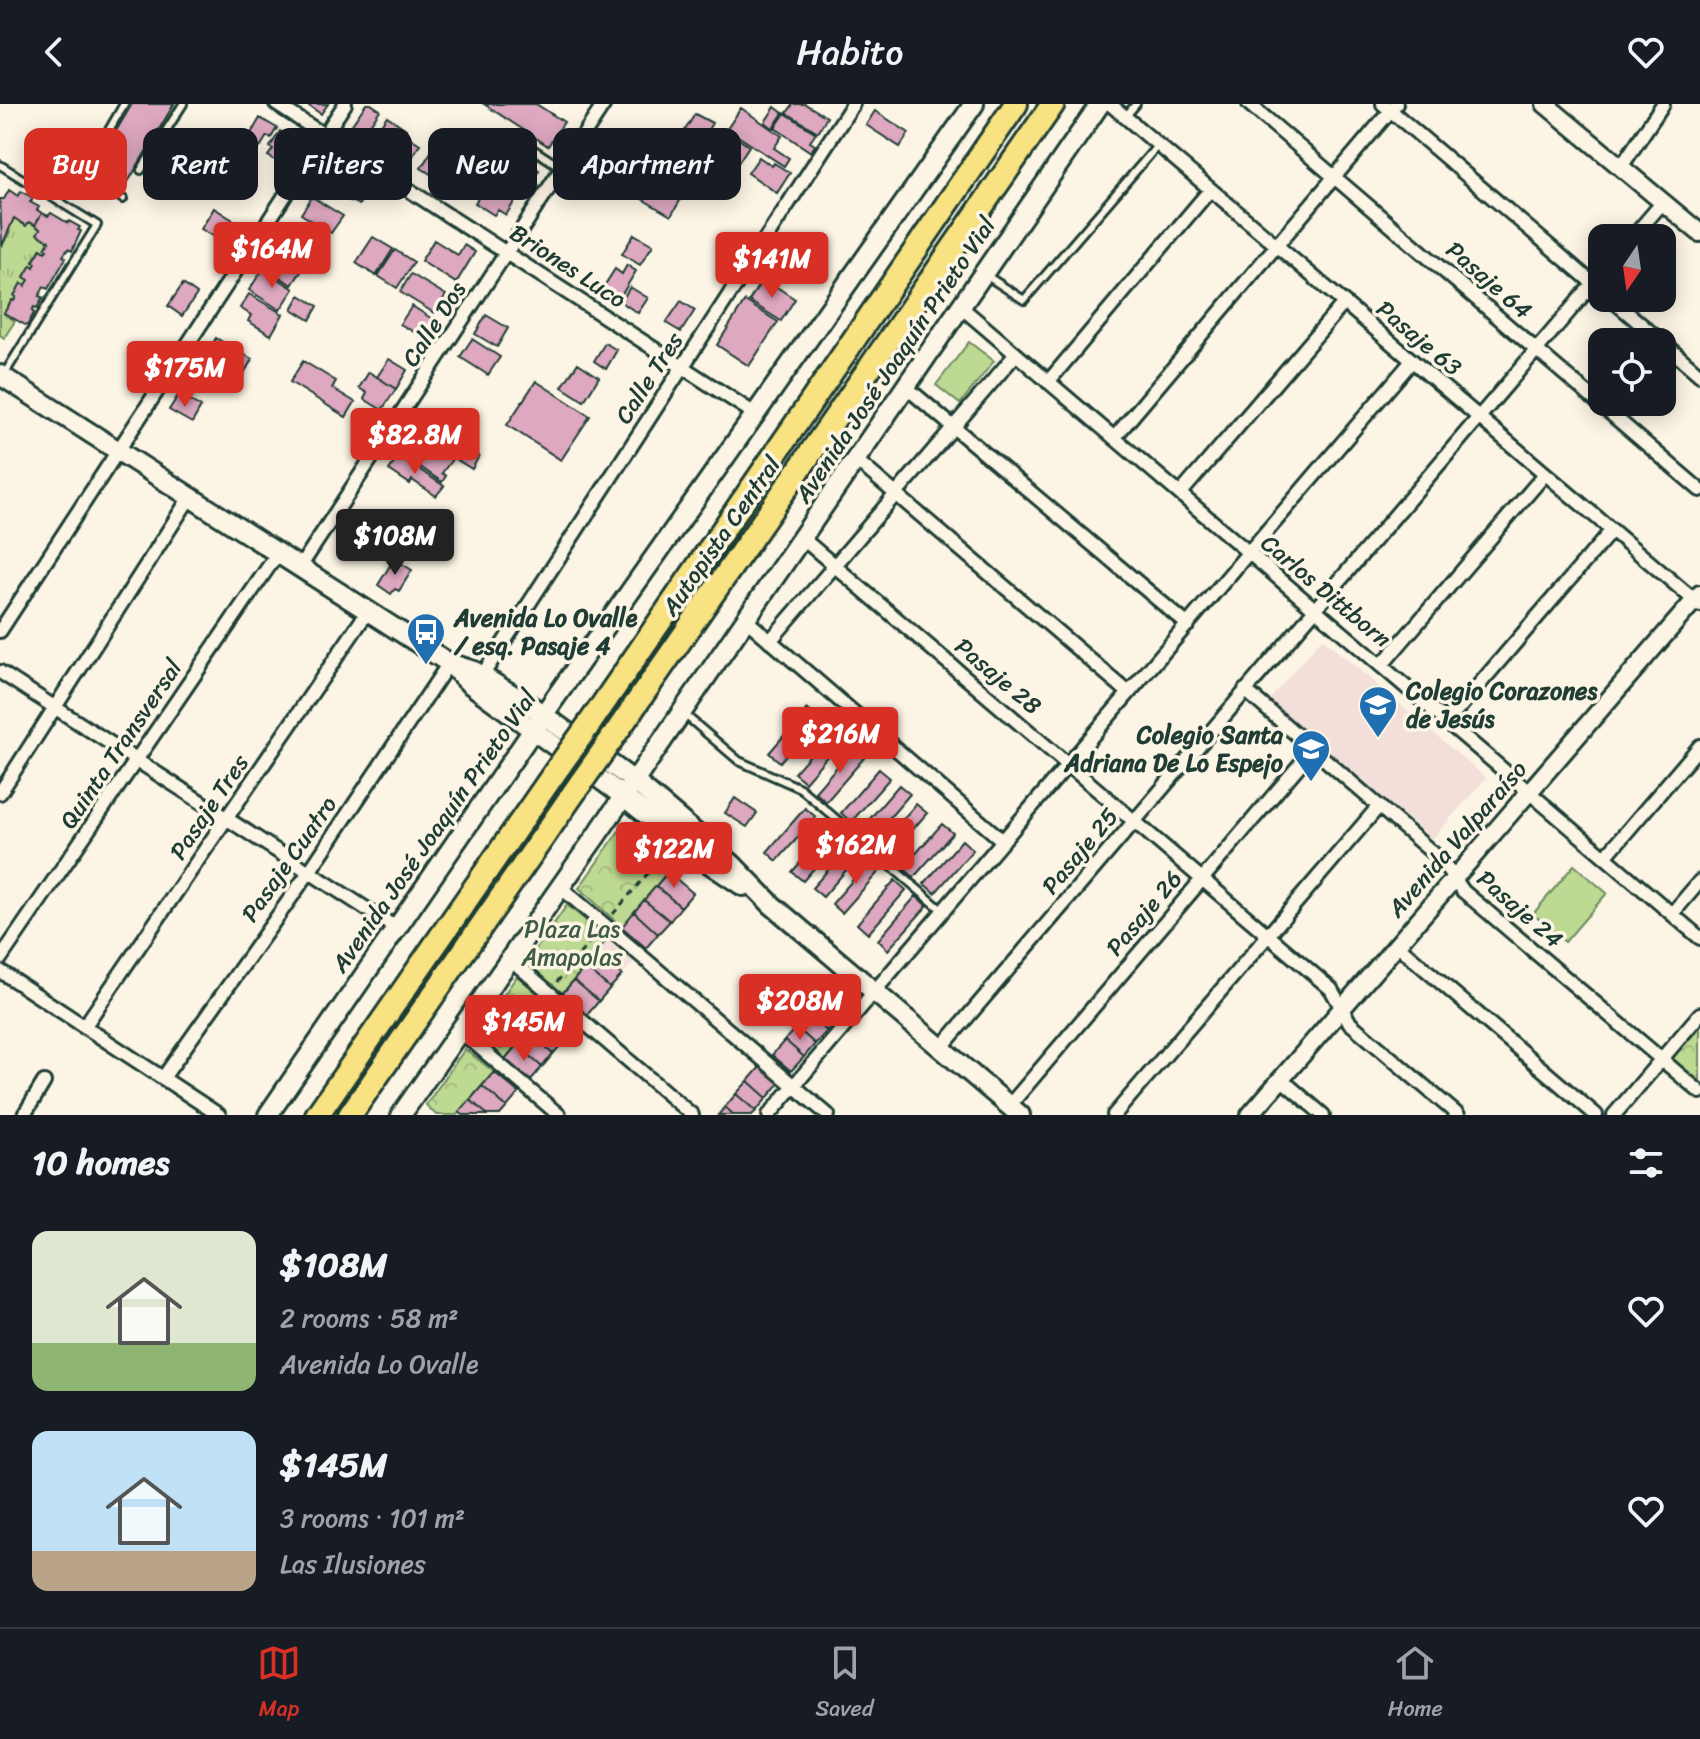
<!DOCTYPE html>
<meta charset="utf-8">
<style>
body{margin:0;font-family:Sriracha,sans-serif;background:#242831;color:#f1f3f6;height:100vh;display:flex;flex-direction:column;font-size:30px;white-space:nowrap}
*{box-sizing:border-box;margin:0}
p{font-size:26px;color:#9ea1a6}
.icon{flex:none;width:44px;height:44px;fill:none;stroke:currentColor;stroke-width:2;stroke-linecap:round;stroke-linejoin:round}
.map{position:relative;height:1011px;overflow:hidden}
.details{display:flex;flex-direction:column;background:#171b24;flex:1}
.details>*{flex:none}
.hud{position:absolute;left:24px;top:24px;width:800px;height:72px;display:flex;gap:16px}
.needle{width:52px;rotate:193deg}
.controls{position:absolute;left:1588px;top:120px;display:grid;gap:16px}
.controls a{display:grid;place-items:center;width:88px;height:88px;border-radius:16px;background:#171b24;box-shadow:0 4px 20px #0003;font-size:40px}
.price{position:absolute;translate:-50% -68px;padding:0 18px;border-radius:8px;background:#d93025;color:#fff;font-size:26px;line-height:52px;filter:drop-shadow(0 2px 4px #0008)}
.price::after{content:'';position:absolute;left:50%;top:48px;width:24px;height:18px;margin-left:-12px;background:inherit;clip-path:polygon(0 0,100% 0,50% 100%)}
.price.on{background:#222;color:#fff}
ul{padding:0;list-style:none}
li{display:flex;align-items:center;gap:24px;height:200px;padding:0 32px}
li span{display:grid;place-items:center;flex:none;width:224px;height:160px;border-radius:16px;color:#555}
li>.icon{margin-inline-start:auto}
span .icon{width:96px;height:96px;fill:#fffc;stroke-width:1}
li b{font-size:34px}
h2{display:flex;justify-content:space-between;align-items:center;height:96px;padding:0 32px;font-size:34px}
.pill{padding:0 28px;border-radius:16px;background:#171b24;box-shadow:0 4px 20px #0003;font-size:28px;line-height:72px}
.pill.on{background:#d93025;color:#fff}
header{display:flex;justify-content:space-between;align-items:center;height:104px;padding:0 32px;background:#171b24;font-size:36px;font-weight:600}
.tab-bar{display:flex;justify-content:space-around;align-items:center;height:112px;border-top:2px solid #363941;background:#171b24;font-size:22px;color:#9ea1a6}
.tab-bar a{display:grid;justify-items:center;gap:4px}
.tab-bar .on{color:#d93025}
.map>svg:first-child{display:block}
</style>
<header><svg class="icon" aria-label="back" viewBox="0 0 24 24"><path d="M15 5l-7 7 7 7"/></svg>Habito<svg class="icon" aria-label="heart" viewBox="0 0 24 24"><path d="M12 20l-8-8c-3-5 5-10 8-4 3-6 11-1 8 4z"/></svg></header>
<div class="map">
<svg width="1700" height="1011" viewBox="0 0 1700 1011">
<defs>
<pattern id="grass-tufts" width="24" height="20" patternUnits="userSpaceOnUse" patternTransform="scale(2)"><rect width="24" height="20" fill="#bed991"/><path d="M3 7l-1-3M5 7V3M7 7l1-3M15 17l-1-3M17 17v-4M19 17l1-3" fill="none" stroke="#a3bb7e"/></pattern>
<pattern id="park-crowns" width="20" height="18" patternUnits="userSpaceOnUse" patternTransform="scale(2)"><rect width="20" height="18" fill="#bed991"/><path d="M2 6a3 3 0 1 1 6 0M12 15a3 3 0 1 1 6 0" fill="none" stroke="#a3bb7e"/></pattern>
</defs>
<rect width="100%" height="100%" fill="#fcf5e5"/>
<filter id="ink" filterUnits="userSpaceOnUse"><feTurbulence type="fractalNoise" baseFrequency=".0125" numOctaves="2"/><feDisplacementMap in="SourceGraphic" scale="16" xChannelSelector="R" yChannelSelector="G"/><feConvolveMatrix kernelMatrix="1 2 1 2 8 2 1 2 1" color-interpolation-filters="sRGB"/></filter>
<g filter="url(#ink)">
<path fill="#f3deda" d="M1322 534 1486 674 1432 735 1269 596Z
M608 835 634 857 622 871 596 849Z"/>
<path fill="url(#grass-tufts)" stroke="#6e8b62" stroke-width="2" d="M14 114 26 121 29 118 40 125 49 137 46 148 40 145 33 157 36 159 34 163 31 162 24 173 29 176 25 182 21 180 14 191 16 193 14 197 12 196 4 210 15 217 4 234 0 231V141L2 142 10 128 8 126Z"/>
<path fill="url(#park-crowns)" stroke="#6e8b62" stroke-width="2" d="M619 727 668 768 622 823 579 784Z
M567 801 608 835 562 890 527 858Z
M517 872 551 901 505 955 477 928Z
M1700 923V984L1673 958 1674 952Z
M465 945 494 968 457 1011H436L426 1001Z"/>
<path fill="#bed991" stroke="#6e8b62" stroke-width="2" d="M969 238 994 257 960 300 936 281Z
M1574 761 1607 789 1565 838 1533 810Z"/>
<path fill="#dda8c0" stroke="#1f3d34" stroke-width="2" d="M132 0H174L128 78 97 59Z
M306 0H328L321 10Z
M366 0H371L380 6 364 30 351 22Z
M484 0H536L564 18 548 42Z
M793 0H805L827 13 818 28 787 9Z
M775 3 783 9 773 24 765 18Z
M741 4 782 32 774 44 789 54 784 62 727 25Z
M875 7 909 29 900 43 866 21Z
M785 9 816 29 810 38 815 41 811 48 775 24Z
M695 10 712 19 701 38 684 28Z
M387 12 406 25 389 50 370 37Z
M260 14 277 24 271 34 267 32 259 45 246 38Z
M280 27 298 38 283 61 268 52 273 45 270 43Z
M726 27 749 42 736 62 713 48Z
M406 31 420 40 411 55 397 46Z
M431 48 447 57 437 74 421 64Z
M515 52 539 66 527 86 504 72Z
M759 53 772 62 774 59 790 69 777 89 748 69Z
M462 58 476 67 460 91 446 81Z
M334 62 348 72 337 88 323 78Z
M492 73 508 83 504 90 515 97 506 111 498 106 494 111 475 99Z
M655 73 684 90 671 112 642 95Z
M354 78 367 84 359 101 346 95Z
M9 86 18 92 21 87 33 94 30 98 39 103 37 106 42 109 35 121 29 118 26 122 14 114 2 142 0 95H4Z
M312 93 343 112 331 129 301 110Z
M214 104 241 121 229 141 201 125Z
M42 109 48 112 51 109 68 119 69 117 80 123 78 126 81 127 72 147 68 145 63 152 66 154 48 185 44 183 39 192 43 194 37 204 34 203 32 207 34 209 27 222 4 209 12 196 14 197 16 193 14 192 21 179 25 182 29 176 24 173 31 161 34 163 36 159 33 158 41 145 45 148 47 146 45 144 49 137 37 130 40 125 35 121Z
M291 119 307 129 303 135 317 144 309 157 279 139Z
M634 130 653 141 640 161 622 150Z
M373 133 393 145 376 172 356 159Z
M434 136 458 151 464 141 475 148 456 179 421 157Z
M395 146 414 158 397 184 378 172Z
M272 147 302 166 292 181 263 162Z
M627 161 636 167 616 200 599 190 615 165 622 170Z
M263 165 294 185 280 206 249 186Z
M411 170 446 191 434 209 400 188Z
M763 174 795 195 781 217 749 197Z
M183 180 197 190 182 212 168 202Z
M630 183 648 194 638 209 621 198Z
M249 190 283 210 271 231 248 217 251 211 240 204Z
M300 191 318 202 310 216 292 205Z
M681 197 695 206 681 228 666 219Z
M745 197 778 218 749 262 717 241Z
M412 202 437 218 426 235 400 220Z
M486 211 508 224 497 243 475 230Z
M216 234 252 255 242 273 206 252Z
M472 235 500 253 488 271 460 253Z
M605 239 617 246 606 265 594 257Z
M389 255 407 266 396 285 377 273Z
M303 257 336 277 332 284 355 298 346 313 290 278Z
M578 259 599 273 584 297 562 283Z
M369 268 396 285 382 306 364 295 367 289 359 284Z
M536 277 590 312 561 356 507 321Z
M179 290 201 303 192 319 169 306Z
M416 329 453 354 442 369 446 372 442 378 410 356 414 351 404 345Z
M459 340 479 352 472 365 452 353Z
M399 352 444 382 436 392 412 376 410 380 389 366Z
M394 455 412 466 399 487 395 485 391 490 378 481Z
M807 605 818 614 780 658 769 649Z
M833 625 843 634 805 678 794 669Z
M853 644 864 654 826 698 815 688Z
M879 665 890 674 851 718 841 709Z
M899 681 910 690 872 734 861 725Z
M735 694 757 709 747 723 725 709Z
M916 700 927 709 889 753 878 744Z
M805 704 816 713 777 757 767 748Z
M942 720 953 729 914 773 903 764Z
M830 724 841 733 803 777 792 768Z
M962 736 973 746 935 789 924 780Z
M851 740 861 749 823 793 812 784Z
M870 756 881 765 842 809 832 800Z
M668 768 693 789 681 803 656 782Z
M895 776 906 786 868 830 857 820Z
M656 782 681 803 670 817 644 796Z
M916 792 927 802 888 846 878 836Z
M644 796 670 817 658 830 634 808Z
M634 808 658 830 646 844 622 823Z
M596 849 622 871 610 884 585 863Z
M585 863 610 884 599 897 574 876Z
M574 876 599 897 587 911 562 890Z
M820 896 839 913 827 927 807 910Z
M551 901 577 922 565 936 539 915Z
M807 910 827 927 815 940 796 923Z
M539 915 565 936 553 950 528 928Z
M796 923 815 940 804 953 785 936Z
M528 928 553 950 542 963 517 941Z
M785 936 804 953 791 967 772 951Z
M517 941 542 963 530 977 505 955Z
M760 963 780 979 767 994 748 977Z
M494 968 519 989 507 1003 482 982Z
M748 977 767 994 756 1007 736 990Z
M482 982 507 1003 500 1011H488L470 996Z
M736 990 756 1007 752 1011H734L725 1003Z
M470 996 488 1011H463L459 1008Z
M725 1003 734 1011H718Z"/>
<g fill="none" stroke-linecap="round" stroke-linejoin="round">
<g stroke="#1f3d34" stroke-width="12">
<path id="service" d="M1125 13 1136 0
M519 36 562 64
M0 61 97 121 5 269
M141 66 183 0
M123 95 83 71 124 0
M987 172 1024 196 1158 41
M684 610 739 657 800 684 943 807"/>
</g>
<g stroke="#1f3d34" stroke-width="18">
<path id="minor" d="M276 0 755 310
M1110 0 1700 501
M1249 0 1700 386
M1383 0 1602 187
M1621 63 1663 0
M1632 134 1663 98
M1610 194 1662 238
M961 203 1700 834
M1662 238 1700 271
M1048 278 1210 86
M906 283 1188 521
M1114 334 1396 0
M856 356 1129 589
M1180 390 1344 199
M802 434 1331 885 1350 919 1458 1011
M300 463 604 0
M745 515 1003 737
M0 527 345 0
M770 537 1016 250
M1381 562 1545 370
M0 568 396 824
M482 572 853 0
M1245 586 1442 757 1463 787 1700 988
M1447 618 1612 426
M0 689 190 393
M1605 753 1700 642
M559 782 828 1011
M1672 810 1700 777
M1397 841 1596 1011
M509 854 692 1011
M0 855 278 449
M0 867 219 1011
M84 923 368 507
M459 926 559 1011
M941 944 1602 169
M163 974 309 768 449 559
M1281 975 1323 1011
M1009 1002 1313 645
M24 1011 44 978
M769 1011 1412 257
M1114 1011 1379 702
M1614 1011 1700 910"/>
</g>
<g stroke="#1f3d34" stroke-width="22">
<path id="tertiary" d="M1545 0 1700 129
M1250 1011 1700 490"/>
</g>
<g stroke="#1f3d34" stroke-width="24">
<path id="secondary" d="M0 271 449 559 474 567 534 604 634 677 732 760 772 801 1020 1011
M454 564 469 579 623 692 698 752 743 782
M268 1011 553 597 974 0
M401 1011 640 669 1100 0"/>
</g>
<g stroke="#1f3d34" stroke-width="28">
<path id="motorway" d="M590 619 1016 0
M611 636 1053 0
M317 1011 560 661
M350 1011 582 677"/>
</g>
<path stroke="#1f3d34" stroke-width="3" stroke-dasharray="6 6" stroke-linecap="butt" d="M613 810 668 746
M557 878 595 831
M500 945 539 899"/>
<use href="#service" stroke="#fcf5e5" stroke-width="6"/>
<use href="#minor" stroke="#fcf5e5" stroke-width="12"/>
<use href="#tertiary" stroke="#fcf5e5" stroke-width="16"/>
<use href="#secondary" stroke="#fcf5e5" stroke-width="18"/>
<use href="#motorway" stroke="#f8e281" stroke-width="22"/>
<g stroke="#1f3d34" stroke-width="28" stroke-linecap="butt">
<path id="motorway-bridge" d="M560 661 590 619
M582 677 611 636"/>
</g>
<use href="#motorway-bridge" stroke="#f8e281" stroke-width="22"/>
</g>
</g>
<defs>
<g id="bus-pin" transform="scale(2)"><path d="M0 17L-7.5 6A9.5 9.5 0 1 1 7.5 6Z" fill="#1f6fb2" stroke="#fcf5e5"/><path d="M-5-6H5V4H4V6H2V4H-2V6H-4V4H-5ZM-3.5-4V0h7V-4ZM-3.5 1.2v1.5H-2V1.2ZM2 1.2v1.5H3.5V1.2Z" fill="#fff"/></g>
<g id="school-pin" transform="scale(2)"><path d="M0 17L-7.5 6A9.5 9.5 0 1 1 7.5 6Z" fill="#1f6fb2" stroke="#fcf5e5"/><path d="M0-5L7-2L0 1L-7-2ZM-4 1L0 2.5L4 1V4Q0 6-4 4Z" fill="#fff"/></g>
</defs>
<g fill-rule="evenodd">
<use href="#bus-pin" x="426" y="528"/>
<use href="#school-pin" x="1378" y="601"/>
<use href="#school-pin" x="1311" y="645"/>
</g>
<g text-anchor="middle" stroke-width="7" stroke-linejoin="round" paint-order="stroke">
<g font-size="24" fill="#1f3d34" stroke="#fcf5e5">
<text transform="translate(568 162) rotate(33)" y="8">Briones Luco</text>
<text transform="translate(1489 176) rotate(41)" y="8">Pasaje 64</text>
<text transform="translate(434 220) rotate(-57)" y="8">Calle Dos</text>
<text transform="translate(1419 234) rotate(40)" y="8">Pasaje 63</text>
<text transform="translate(895 256) rotate(-56)" y="8">Avenida José Joaquín Prieto Vial</text>
<text transform="translate(649 274) rotate(-57)" y="8">Calle Tres</text>
<text transform="translate(721 432) rotate(-55)" y="8">Autopista Central</text>
<text transform="translate(1326 487) rotate(40)" y="8">Carlos Dittborn</text>
<text transform="translate(998 572) rotate(40)" y="8">Pasaje 28</text>
<text transform="translate(121 640) rotate(-56)" y="8">Quinta Transversal</text>
<text transform="translate(209 703) rotate(-56)" y="8">Pasaje Tres</text>
<text transform="translate(434 727) rotate(-55)" y="8">Avenida José Joaquín Prieto Vial</text>
<text transform="translate(1457 735) rotate(-49)" y="8">Avenida Valparaíso</text>
<text transform="translate(1080 747) rotate(-50)" y="8">Pasaje 25</text>
<text transform="translate(289 755) rotate(-55)" y="8">Pasaje Cuatro</text>
<text transform="translate(1520 805) rotate(41)" y="8">Pasaje 24</text>
<text transform="translate(1144 809) rotate(-50)" y="8">Pasaje 26</text>
</g>
<g font-size="24" font-weight="bold" fill="#1f3d34" stroke="#fcf5e5" text-anchor="start">
<text x="454" y="522">Avenida Lo Ovalle<tspan x="454" dy="28">/ esq. Pasaje 4</tspan></text>
<text x="1406" y="595">Colegio Corazones<tspan x="1406" dy="28">de Jesús</tspan></text>
<text x="1283" y="639" text-anchor="end">Colegio Santa<tspan x="1283" dy="28">Adriana De Lo Espejo</tspan></text>
</g>
<g font-size="24" fill="#3f5c47" stroke="#fcf5e5">
<text x="572" y="833">Plaza Las<tspan x="572" dy="28">Amapolas</tspan></text>
</g>
</g>
</svg>
<div class="controls">
<a><svg class="needle" viewBox="-14 -14 28 28"><path d="M0-13l5 13h-10z" fill="#e53935"/><path d="M0 13l5-13h-10z" fill="#9ea1a6"/></svg></a>
<a><svg class="icon" aria-label="locate" viewBox="0 0 24 24"><circle cx="12" cy="12" r="6"/><path d="M12 2v4M12 18v4M2 12h4M18 12h4"/></svg></a>
</div>
<b class="price" style="left:272px;top:186px">$164M</b>
<b class="price" style="left:772px;top:196px">$141M</b>
<b class="price" style="left:185px;top:305px">$175M</b>
<b class="price" style="left:415px;top:372px">$82.8M</b>
<b class="price on" style="left:395px;top:473px">$108M</b>
<b class="price" style="left:840px;top:671px">$216M</b>
<b class="price" style="left:856px;top:782px">$162M</b>
<b class="price" style="left:674px;top:786px">$122M</b>
<b class="price" style="left:800px;top:938px">$208M</b>
<b class="price" style="left:524px;top:959px">$145M</b>
<div class="hud">
<a class="pill on">Buy</a>
<a class="pill">Rent</a>
<a class="pill">Filters</a>
<a class="pill">New</a>
<a class="pill">Apartment</a>
</div>
</div>
<section class="details">
<h2>10 homes<svg class="icon" aria-label="filters" viewBox="0 0 24 24"><path d="M4 7h16M4 17h16"/><circle cx="9" cy="7" r="2"/><circle cx="15" cy="17" r="2"/></svg></h2>
<ul>
<li><span style="background:linear-gradient(#dfe7d0 70%,#8fb573 0)"><svg class="icon" aria-label="home" viewBox="0 0 24 24"><path d="M3 11l9-7 9 7M6 9v11h12V9"/></svg></span><div><b>$108M</b><p>2 rooms · 58 m²</p><p>Avenida Lo Ovalle</p></div><svg class="icon" aria-label="heart" viewBox="0 0 24 24"><path d="M12 20l-8-8c-3-5 5-10 8-4 3-6 11-1 8 4z"/></svg></li>
<li><span style="background:linear-gradient(#bfe0f5 75%,#b9a48a 0)"><svg class="icon" aria-label="home" viewBox="0 0 24 24"><path d="M3 11l9-7 9 7M6 9v11h12V9"/></svg></span><div><b>$145M</b><p>3 rooms · 101 m²</p><p>Las Ilusiones</p></div><svg class="icon" aria-label="heart" viewBox="0 0 24 24"><path d="M12 20l-8-8c-3-5 5-10 8-4 3-6 11-1 8 4z"/></svg></li>
</ul>
</section>
<nav class="tab-bar">
<a class="on"><svg class="icon" aria-label="map" viewBox="0 0 24 24"><path d="M3 6l6-2 6 2 6-2v14l-6 2-6-2-6 2zM9 4v14M15 6v14"/></svg>Map</a>
<a><svg class="icon" aria-label="saved" viewBox="0 0 24 24"><path d="M7 4h10v16l-5-4-5 4z"/></svg>Saved</a>
<a><svg class="icon" aria-label="home" viewBox="0 0 24 24"><path d="M3 11l9-7 9 7M6 9v11h12V9"/></svg>Home</a>
</nav>
